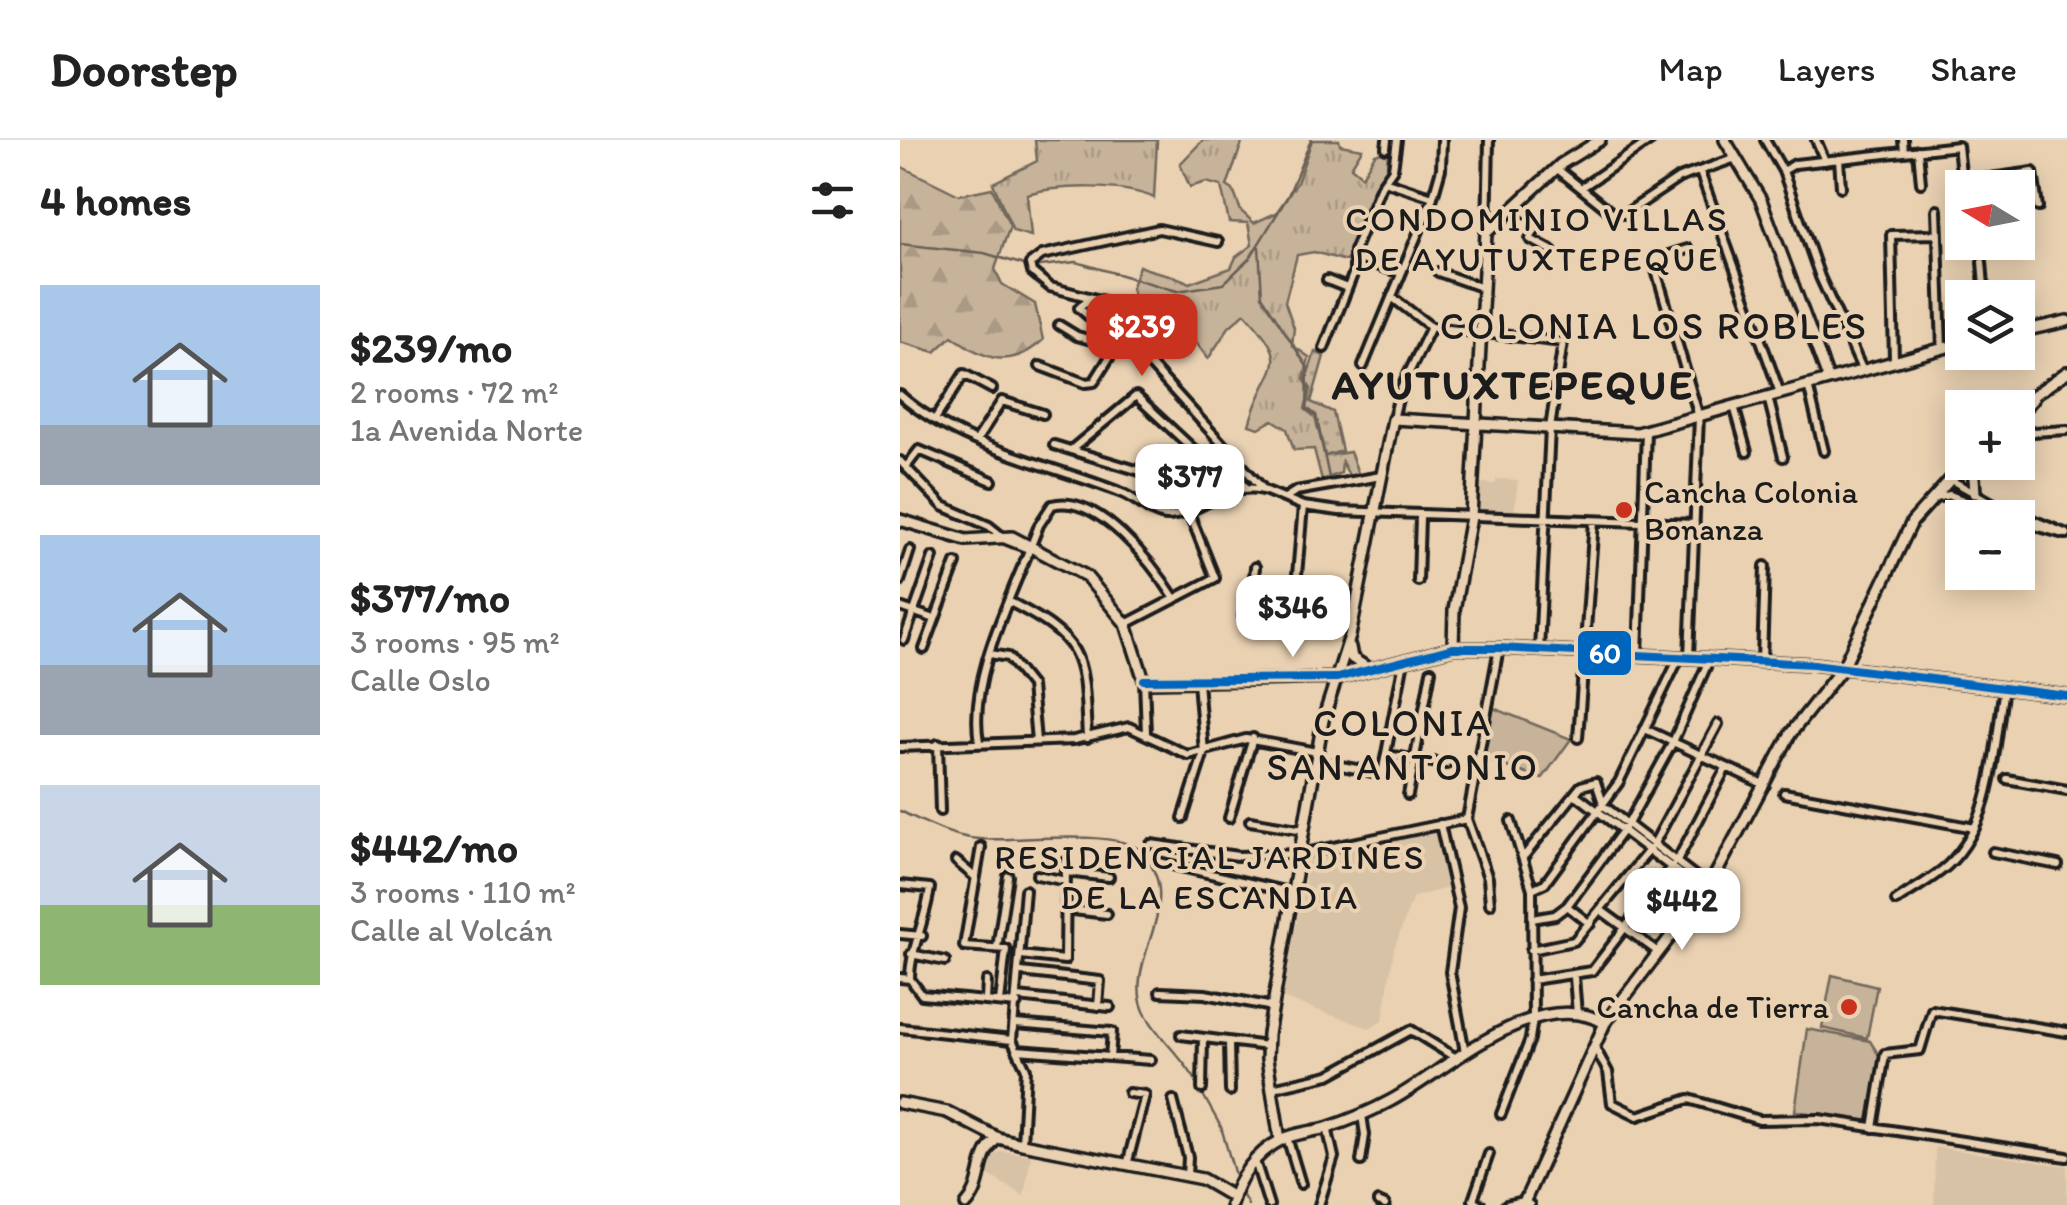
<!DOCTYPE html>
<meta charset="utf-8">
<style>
body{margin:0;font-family:Itim,sans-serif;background:#f2f2f2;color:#222;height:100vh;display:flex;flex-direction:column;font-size:38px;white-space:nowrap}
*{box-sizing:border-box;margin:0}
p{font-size:32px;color:#767676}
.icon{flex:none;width:55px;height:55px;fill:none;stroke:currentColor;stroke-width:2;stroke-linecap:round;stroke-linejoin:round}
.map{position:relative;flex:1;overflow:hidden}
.sheet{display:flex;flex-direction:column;background:#fff;width:900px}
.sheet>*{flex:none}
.needle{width:65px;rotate:280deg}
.buttons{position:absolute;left:1045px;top:30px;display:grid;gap:20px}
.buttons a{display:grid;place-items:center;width:90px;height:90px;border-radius:0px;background:#fff;box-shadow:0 5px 25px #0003;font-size:50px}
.price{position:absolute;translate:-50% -85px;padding:0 22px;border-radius:20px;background:#fff;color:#222;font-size:32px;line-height:65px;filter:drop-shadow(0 2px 5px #0008)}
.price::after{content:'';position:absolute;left:50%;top:60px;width:30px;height:22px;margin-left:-15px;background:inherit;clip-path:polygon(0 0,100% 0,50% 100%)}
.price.on{background:#c8321e;color:#fff}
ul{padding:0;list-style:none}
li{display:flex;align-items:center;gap:30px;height:250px;padding:0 40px}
li span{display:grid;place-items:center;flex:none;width:280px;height:200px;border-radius:0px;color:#555}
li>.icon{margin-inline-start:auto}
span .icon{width:120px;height:120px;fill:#fffc;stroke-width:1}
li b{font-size:42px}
h2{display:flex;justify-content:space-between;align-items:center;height:120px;padding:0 40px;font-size:42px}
header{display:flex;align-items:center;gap:60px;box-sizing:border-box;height:140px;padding:0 50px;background:#fff;border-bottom:2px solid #e0e0e0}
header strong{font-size:48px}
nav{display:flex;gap:55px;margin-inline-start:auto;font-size:35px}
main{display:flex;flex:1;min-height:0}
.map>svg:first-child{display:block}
</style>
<header>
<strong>Doorstep</strong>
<nav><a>Map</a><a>Layers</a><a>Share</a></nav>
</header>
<main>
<section class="sheet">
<h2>4 homes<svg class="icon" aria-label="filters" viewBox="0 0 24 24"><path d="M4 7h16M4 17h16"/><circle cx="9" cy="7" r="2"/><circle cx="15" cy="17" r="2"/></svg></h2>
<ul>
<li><span style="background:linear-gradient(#a9c7e8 70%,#9aa5b1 0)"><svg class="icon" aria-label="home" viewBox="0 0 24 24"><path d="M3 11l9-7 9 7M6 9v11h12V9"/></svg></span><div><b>$239/mo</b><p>2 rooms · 72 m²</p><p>1a Avenida Norte</p></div></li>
<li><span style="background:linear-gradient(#a9c7e8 65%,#9aa5b1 0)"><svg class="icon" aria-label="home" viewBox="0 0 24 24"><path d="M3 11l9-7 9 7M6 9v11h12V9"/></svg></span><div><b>$377/mo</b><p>3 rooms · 95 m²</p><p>Calle Oslo</p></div></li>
<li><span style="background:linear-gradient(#c9d6e8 60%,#8fb573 0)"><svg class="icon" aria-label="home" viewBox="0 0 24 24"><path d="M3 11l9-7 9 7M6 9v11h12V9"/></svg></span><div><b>$442/mo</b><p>3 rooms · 110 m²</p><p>Calle al Volcán</p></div></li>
</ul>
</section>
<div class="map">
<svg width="1167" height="1065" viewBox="0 0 1167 1065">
<defs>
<pattern id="grass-tufts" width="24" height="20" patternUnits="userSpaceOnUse" patternTransform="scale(2.5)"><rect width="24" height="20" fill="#c7b39a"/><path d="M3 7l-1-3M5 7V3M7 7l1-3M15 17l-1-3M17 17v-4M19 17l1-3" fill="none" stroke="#aa9984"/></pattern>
<pattern id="forest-firs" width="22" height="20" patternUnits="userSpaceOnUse" patternTransform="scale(2.5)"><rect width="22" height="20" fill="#c7b39a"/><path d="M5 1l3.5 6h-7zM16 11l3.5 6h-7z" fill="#aa9984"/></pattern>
<pattern id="park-dots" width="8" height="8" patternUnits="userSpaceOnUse" patternTransform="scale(2.5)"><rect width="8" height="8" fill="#c7b39a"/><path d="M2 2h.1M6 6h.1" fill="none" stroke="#aa9984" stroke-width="1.8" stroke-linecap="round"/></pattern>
</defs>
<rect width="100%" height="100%" fill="#e9d1b2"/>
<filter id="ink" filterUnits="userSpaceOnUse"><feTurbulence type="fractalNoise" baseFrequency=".01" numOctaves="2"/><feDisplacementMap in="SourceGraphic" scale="20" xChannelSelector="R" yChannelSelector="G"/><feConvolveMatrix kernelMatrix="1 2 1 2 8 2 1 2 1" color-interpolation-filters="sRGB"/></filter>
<g filter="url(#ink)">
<path fill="#d8c2a6" d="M596 339 618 340 614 373 580 370V343L596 344Z
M537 690 548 748 513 757 494 809 483 880 469 888 382 858 409 719Z
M1035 1007 1167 1026V1065H1034Z
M101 1011 131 1015 124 1056 87 1034 92 1017Z"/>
<path fill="url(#grass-tufts)" stroke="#72685b" stroke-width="2.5" d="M135 0H257L254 58C225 44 158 45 127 54L131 96 113 91 93 43 137 21Z
M303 0H343L327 46 333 50 341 71 354 83 376 73 397 43 412 0H439L440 5 462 9 451 27 462 36 475 14 488 10 486 41 446 121 414 112 397 115 385 162 394 188 392 205 409 217 404 239 410 249 405 269 415 277 425 316 450 312 458 333 450 337 442 322 441 333 422 340 414 309 394 310 387 289 373 280 359 288 349 285C366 221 398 230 345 173L329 187 308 219 290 194 269 185 248 194 231 149 239 126C257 134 273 133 289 143L331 128 336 117 352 105 348 83 329 82 321 46 306 42 290 47 280 24Z"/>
<path fill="url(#forest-firs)" stroke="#72685b" stroke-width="2.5" d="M0 26 59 55 92 48 110 86 95 129 102 144 135 164 143 200C110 230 85 220 52 196L35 212 0 202Z"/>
<path fill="url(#park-dots)" stroke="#72685b" stroke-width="2.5" d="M415 212 424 216 411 262 433 272 442 311 425 316 416 275 407 268 411 249 406 239Z"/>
<path fill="#c7b39a" stroke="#72685b" stroke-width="2.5" d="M591 567 671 599 642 639 580 618Z
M932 835 977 846 967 898 922 888Z
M907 889 970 901 980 917 968 982 895 971Z"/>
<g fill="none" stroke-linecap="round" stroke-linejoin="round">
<path stroke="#685f54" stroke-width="2.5" d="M0 104 84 113 131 127 176 122 277 151 323 144 350 118 388 56 411 0
M359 107 362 156 408 228 407 269 416 276 430 342
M0 671C26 683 51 697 79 699 114 702 212 688 240 710 248 716 256 734 258 743 267 784 226 831 244 871 257 898 285 918 299 946
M302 953 321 987 336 1039
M341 1052 348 1065"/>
<g stroke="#1c1c1c" stroke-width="14">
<path id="street" d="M865 0 883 31 920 137 962 229
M916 0 925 21
M1003 0 1004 11
M486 8 487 0
M1018 10 1021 43
M939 19 941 47
M656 28 712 73 725 74 779 38 836 18
M883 31 895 24 1058 6 1062 42 1133 32 1138 67
M800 32 880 253
M487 42 533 57
M681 48 751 0
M614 66 640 81 630 99 651 110
M1037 70 1042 208
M587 92 589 0
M318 102 259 89 142 115 130 124 132 132 150 147 204 161 225 175 245 219 364 350 403 366 439 371 795 384
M788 109 753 120 799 277 789 517
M455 118 501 133
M1082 122 1085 158
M538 132 583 148
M427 140 447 148
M493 158 531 187
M159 185 177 196 213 206
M531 187 663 202 650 288 639 510
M424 208 454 132V111L481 46 493 29 497 0
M994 220 991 95 1036 94
M140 226 185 243 194 242 209 218 214 198 179 168 185 162 213 169
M463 226 533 57 541 29 542 0
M908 245 924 311
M0 255C60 308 150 324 222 353 238 359 253 377 269 376 303 373 327 341 363 350
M868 257 883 317
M834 266 847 312
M35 279 64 234 92 249
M493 279 500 251 531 187
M1118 293 1167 290
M78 298 102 261 143 274
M154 305 276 342 319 330
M171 310 236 256 293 309 346 347
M0 321 43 366 89 386 104 398
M6 327 19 310 92 341
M1051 340 1096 365 1167 394
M385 358 396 351 481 336
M1036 358 1050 355 1109 378
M1118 381 1164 394
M0 441 10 410
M518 441 520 377
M110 462C187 502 183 515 187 598
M0 467 35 479
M343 476 452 486
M350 476 355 427
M393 481 403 366
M226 484 315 438 288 370
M4 500 33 417
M24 509 56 423
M90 514 108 517 131 546 136 601
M738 515 746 291
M862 521 865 426
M244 540 246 593
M745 589 865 645
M678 598 694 381
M79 602C67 536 116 448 139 385L152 365C198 352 254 426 275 459
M38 604 40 671
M0 607 174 600 229 587 288 615 346 599 417 612
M486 615 546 624
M416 621 482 634 504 521
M1107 639 1167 650
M884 653 1075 688
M675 654 805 753
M508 655 531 531
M283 678 304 612 298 542
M329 678 353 598
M350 681 404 690
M729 682 773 602 810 518
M540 684 559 768 550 832 565 912
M755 702 818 584
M251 704 338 716 400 714 567 679
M81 707 64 806 106 809 100 862
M1093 712 1158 725
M625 715 681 646 696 642 704 666 809 747
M56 721 75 737
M777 721 826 628
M259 722 393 753
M166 732 209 737
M137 735 166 741
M0 745 30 748C26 780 10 809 10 839
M632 749 645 743 719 642 779 518
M996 761C1013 749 1033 739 1048 725 1094 682 1094 607 1104 548
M590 764 588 738 567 679 599 508
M667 766 690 784
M165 769 207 774
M702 771 758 812
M632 779 655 775 667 766 724 689
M0 794 22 796
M97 808 108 736
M631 810 674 801 750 709
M11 814 45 821
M121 815 165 820 166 722
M121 832 200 841 198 866
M674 837 677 874
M0 838 10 839 22 855 117 864
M632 840 692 831 772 726
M260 852 305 854 373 867
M118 857 210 867
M86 861 87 841
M115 884 212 892 210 917
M0 888 112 900
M281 895 367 906
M329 902 330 951
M694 906 708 932 712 963 738 976 789 959 859 980 919 979 1167 1017
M117 910 251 920
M372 948 429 935 511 890 556 918
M302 949 303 898
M273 960 288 1017 287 1036
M601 974 630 899 633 879 632 749 611 681
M973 988 985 914 1020 910 1032 870 1167 892
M387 997 401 1044
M122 1004 126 929 112 900 125 750
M355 1021 369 1065
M461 1021 465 995 462 975
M227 1025 245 955 229 953
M478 1062 485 1065
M419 1065 434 1017 427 987
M581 1065 573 1060 589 1014
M606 1065 624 1061 630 1065"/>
</g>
<g stroke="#1c1c1c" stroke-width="16">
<path id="secondary" d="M825 0 861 60 928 238
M1118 192 1167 181
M1116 268 1167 232
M1118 275 1133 259
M1073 322 1075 353
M0 380 66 400 112 397 186 436 226 484 244 540 251 542 437 538 553 508H599L913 524 1167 556
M105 398 130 408
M450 507 452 518 469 529
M553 508 554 470 571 377 586 93 661 24 700 0
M0 963 47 972 98 998 122 1004 302 1039 333 1057
M380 1000 367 919 368 894 423 580 450 496 493 279 737 293 1062 203
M66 1065C85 1045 75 1016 98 998
M331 1065C337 1038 356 1013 381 1000 394 993 412 992 426 988 448 981 470 972 490 961 547 931 635 844 705 883
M623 1065 705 883 811 743 891 593 943 527 1012 382 1066 322"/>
</g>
<use href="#street" stroke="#e9d1b2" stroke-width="6"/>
<use href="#secondary" stroke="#e9d1b2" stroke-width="9"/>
<g stroke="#e9d1b2" stroke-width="15">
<path id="bus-1" d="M244 540 437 538 553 508H599L913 524 1167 556"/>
</g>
<use href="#bus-1" stroke="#0065bd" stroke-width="8"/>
</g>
</g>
<g fill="#c8321e" stroke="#e9d1b2" stroke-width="4">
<circle cx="724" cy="370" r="10"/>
<circle cx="949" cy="867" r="10"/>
</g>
<g text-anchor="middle" stroke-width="8" stroke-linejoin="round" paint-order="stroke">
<g font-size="32" fill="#1c1c1c" stroke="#e9d1b2" text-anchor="start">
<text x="744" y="363">Cancha Colonia<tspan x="744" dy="37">Bonanza</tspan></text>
<text x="929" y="878" text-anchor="end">Cancha de Tierra</text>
</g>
<g font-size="35" letter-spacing="2.5" fill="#1c1c1c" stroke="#e9d1b2">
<text x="637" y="91">CONDOMINIO VILLAS<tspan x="637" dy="40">DE AYUTUXTEPEQUE</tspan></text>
<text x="310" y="729">RESIDENCIAL JARDINES<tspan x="310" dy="40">DE LA ESCANDIA</tspan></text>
</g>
<g font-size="38" letter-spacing="2.5" fill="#1c1c1c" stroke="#e9d1b2">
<text x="754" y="199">COLONIA LOS ROBLES</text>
<text x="503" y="596">COLONIA<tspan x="503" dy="44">SAN ANTONIO</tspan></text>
</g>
<g font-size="42" font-weight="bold" letter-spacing="2.5" fill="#1c1c1c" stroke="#e9d1b2">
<text x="613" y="259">AYUTUXTEPEQUE</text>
</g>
</g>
<rect stroke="#e9d1b2" stroke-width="4" x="676" y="489" width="57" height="48" rx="10" fill="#0065bd"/>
<g font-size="28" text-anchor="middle" font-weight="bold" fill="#fff">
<text x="705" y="523">60</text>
</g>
</svg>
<div class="buttons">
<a><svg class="needle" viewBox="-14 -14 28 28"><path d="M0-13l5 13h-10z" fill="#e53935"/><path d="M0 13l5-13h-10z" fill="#767676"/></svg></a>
<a><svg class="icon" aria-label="layers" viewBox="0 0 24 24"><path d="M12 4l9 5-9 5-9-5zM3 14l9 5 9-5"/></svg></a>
<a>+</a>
<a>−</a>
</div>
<b class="price on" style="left:242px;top:239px">$239</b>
<b class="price" style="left:290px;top:389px">$377</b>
<b class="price" style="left:393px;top:520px">$346</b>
<b class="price" style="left:782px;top:813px">$442</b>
</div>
</main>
